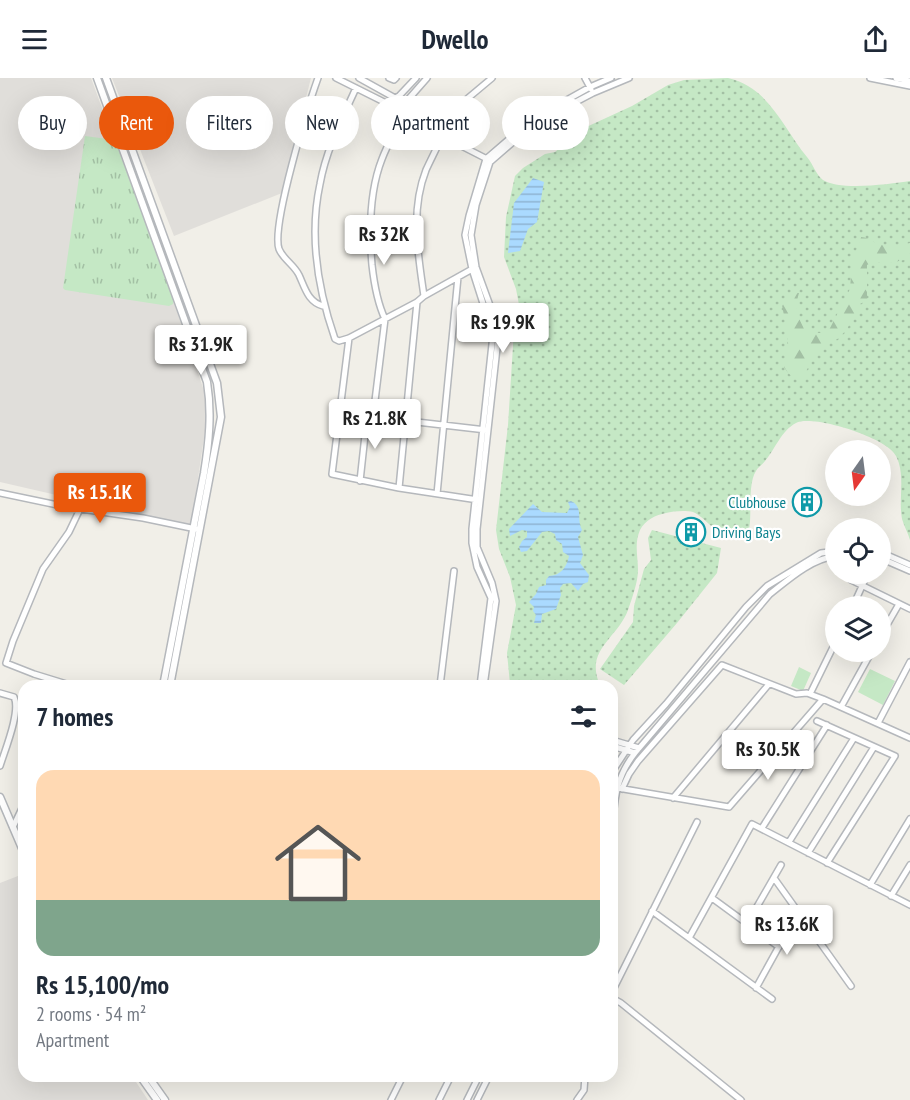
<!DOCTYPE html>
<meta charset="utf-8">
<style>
body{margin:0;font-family:"PT Sans Narrow",sans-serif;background:#f6f6f7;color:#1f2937;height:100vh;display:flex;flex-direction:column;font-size:22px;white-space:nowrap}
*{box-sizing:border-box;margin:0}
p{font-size:20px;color:#747a83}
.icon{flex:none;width:33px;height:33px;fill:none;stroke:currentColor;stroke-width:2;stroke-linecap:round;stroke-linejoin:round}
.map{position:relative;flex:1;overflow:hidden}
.drawer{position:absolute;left:18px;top:602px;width:600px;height:402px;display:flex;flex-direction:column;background:#fff;border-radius:18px;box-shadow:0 6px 24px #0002}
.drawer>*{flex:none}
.hud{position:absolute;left:18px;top:18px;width:600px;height:54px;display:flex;gap:12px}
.needle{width:39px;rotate:194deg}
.buttons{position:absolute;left:825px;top:362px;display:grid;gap:12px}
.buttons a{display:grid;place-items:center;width:66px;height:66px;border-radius:50%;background:#fff;box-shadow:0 6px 24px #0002;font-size:30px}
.price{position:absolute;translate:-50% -51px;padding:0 14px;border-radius:6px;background:#fff;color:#222;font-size:20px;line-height:39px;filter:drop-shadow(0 2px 3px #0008)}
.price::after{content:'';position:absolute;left:50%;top:36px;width:18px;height:14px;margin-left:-9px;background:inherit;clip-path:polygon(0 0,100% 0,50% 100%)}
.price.selected{background:#ea580c;color:#fff}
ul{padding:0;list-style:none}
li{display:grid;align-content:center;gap:12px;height:318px;padding:0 18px}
li span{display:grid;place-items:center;height:186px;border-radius:18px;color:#555}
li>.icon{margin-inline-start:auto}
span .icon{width:108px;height:108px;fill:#fffc;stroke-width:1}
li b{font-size:26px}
h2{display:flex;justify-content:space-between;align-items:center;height:72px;padding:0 18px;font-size:26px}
.tag{padding:0 21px;border-radius:27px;background:#fff;box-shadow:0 6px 24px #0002;font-size:21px;line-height:54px}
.tag.selected{background:#ea580c;color:#fff}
header{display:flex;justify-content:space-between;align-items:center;height:78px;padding:0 18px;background:#fff;font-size:27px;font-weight:800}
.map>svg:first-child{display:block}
</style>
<header><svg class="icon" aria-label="menu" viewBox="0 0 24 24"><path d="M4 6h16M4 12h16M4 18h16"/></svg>Dwello<svg class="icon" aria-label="share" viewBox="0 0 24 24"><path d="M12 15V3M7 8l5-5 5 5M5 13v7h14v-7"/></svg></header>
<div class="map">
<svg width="910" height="1022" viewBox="0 0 910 1022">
<defs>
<pattern id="grass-dots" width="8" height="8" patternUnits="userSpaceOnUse" patternTransform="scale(1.5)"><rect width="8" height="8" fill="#c5e8c5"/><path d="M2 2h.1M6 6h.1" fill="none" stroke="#a3c0a4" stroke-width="1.8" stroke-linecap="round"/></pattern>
<pattern id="forest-firs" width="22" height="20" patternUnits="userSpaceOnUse" patternTransform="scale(1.5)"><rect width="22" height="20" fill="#c5e8c5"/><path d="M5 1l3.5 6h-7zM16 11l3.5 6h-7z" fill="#a3c0a4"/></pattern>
<pattern id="park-tufts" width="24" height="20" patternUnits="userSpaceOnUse" patternTransform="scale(1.5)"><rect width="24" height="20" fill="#c5e8c5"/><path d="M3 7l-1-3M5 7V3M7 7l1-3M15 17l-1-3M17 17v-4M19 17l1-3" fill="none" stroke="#a3c0a4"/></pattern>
<pattern id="water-rules" width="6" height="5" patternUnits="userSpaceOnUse" patternTransform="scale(1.5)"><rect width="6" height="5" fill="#aadaff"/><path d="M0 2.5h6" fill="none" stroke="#8eb4d2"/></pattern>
</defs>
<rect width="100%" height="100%" fill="#f1efe8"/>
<path fill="#e0deda" d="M0 0H91L187 261 207 322 206 346 191 448 0 404Z
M112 0H311L282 115 174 158Z
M23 796 24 998H132L148 1022H0V805Z"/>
<path fill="url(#grass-dots)" d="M728 0C769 9 783 50 807 79 813 86 816 97 823 102 840 113 890 106 910 103V462C908 455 904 448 902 441 898 420 906 398 896 378 888 360 813 336 796 345 781 353 776 370 765 383 762 387 758 389 756 393 746 408 754 448 747 455 727 473 708 440 693 434 686 432 673 433 666 435 656 437 645 442 640 452 634 466 638 478 638 492 638 504 632 520 628 532 618 560 584 572 600 607L512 608 510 606 507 575 516 527 510 499 499 471 496 452 508 347 514 252 520 232 516 211 504 179 506 139 515 98 523 90 545 76 555 74 582 51 632 28 668 7 684 2Z
M652 452 721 470 717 495 677 545 624 607 600 591 633 544 634 528 644 491 651 482 648 460Z"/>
<path fill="url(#forest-firs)" d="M861 159C871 160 872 164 879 166 889 170 900 167 910 165V182C902 181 896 185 888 185 879 185 876 182 867 187V222L860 226 847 251 839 260 817 273 803 299C793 301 789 297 784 289L788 259 782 227 788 216 799 215C794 230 798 238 804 251L819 255 828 254 850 211 852 185Z"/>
<path fill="url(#park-tufts)" d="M85 58 115 62 174 220 173 226 169 228 65 212 63 210Z"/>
<path fill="#c5e8c5" d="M799 589 811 595 803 613 791 608Z
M870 591 895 603 883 627 858 614Z"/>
<path fill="url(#water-rules)" d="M533 100 544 104 537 144 528 151 520 173 508 175 514 125Z
M571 423C584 429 576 441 582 452L578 459 583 477 580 485 589 497 588 504 583 506 578 513 571 505 563 506 560 510 561 517 556 531 542 536 541 545H534L536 537 533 533 534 529 529 524 536 516 539 509 546 507V502L549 498C560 498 567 489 569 478L563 474 562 466 556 462 555 456 549 453 542 454 527 473 521 474 519 469 522 463 527 459V453L522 452 510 458 509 451 533 426 542 434 567 435 570 429 568 424Z"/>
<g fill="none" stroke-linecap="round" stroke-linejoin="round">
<g stroke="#b5b8bc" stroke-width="8">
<path id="minor" d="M318 0C308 28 271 148 279 171 283 181 294 187 299 197 305 210 308 224 323 228
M336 0 404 34 442 58 487 81
M359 0 395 20 399 18 416 0
M389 0 394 2 396 0
M585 0 591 11
M870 0 910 8
M896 0 910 3
M356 10C342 41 326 72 320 106 309 157 318 212 335 261L339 263 349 260 417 224 424 218 474 190
M398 33 427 0
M435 53 443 41 492 0
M424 218C418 176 410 133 426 92 431 81 437 70 442 58
M349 260 332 396 399 410 478 422
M339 335 486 352
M373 339 385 241C377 224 374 205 372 187 369 152 369 114 382 81 388 65 397 50 404 34
M360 403 367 339
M399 410 417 224
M0 415 67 429 143 440 196 451
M437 416 458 199
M880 474 910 487
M880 480 910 493
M845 495 851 502 910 531
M853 528 868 495
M880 559 899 526
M73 608 34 596 6 585 13 563 43 491 69 454 80 431
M440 608 454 493
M480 608 491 520 477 489 472 465V451L493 257 472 191 465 157 469 138 486 81 531 42 590 9 611 0
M484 608 496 523 492 505 477 469V451L499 252 476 189 471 157 476 127 490 84 534 46 593 15 629 0
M0 615 14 619C21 633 5 672 0 688
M810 616 836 563
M841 629 872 573
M817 643 895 678 827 785
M878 645 910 584
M612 662 639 670
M612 668 635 675
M612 694 633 662 666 626 746 529 767 508 821 475 836 473
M612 709 729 729 823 621 910 660
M622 711 629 696 638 683 722 587 796 616 807 615 823 621
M673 720 769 606
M612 748C615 719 616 699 635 675L770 516C789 501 811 481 836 478
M13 749 24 726
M762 750 827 647
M789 764 854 660
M808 775 874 669
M774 800 851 908
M870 807 910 741
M891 818 910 787
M712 820 779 869
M652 833 772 921
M747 846 781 787
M689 860 752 746 910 827
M756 910 798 834
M612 914 697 744
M612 920 621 925 741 1022
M391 1022 403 998
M439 1022 451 998
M467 1022 479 998
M477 1022 489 998
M577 1022 584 1012 585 998"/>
</g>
<g stroke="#b5b8bc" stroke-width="9">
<path id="tertiary" d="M97 0 207 304C212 335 209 364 204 395L163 608
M106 0 217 305 221 339 170 608
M0 719 24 775
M140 998 157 1022
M148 998 165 1022"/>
</g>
<use href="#minor" stroke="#fff" stroke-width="5"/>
<use href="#tertiary" stroke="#fff" stroke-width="6"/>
</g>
<defs>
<g id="building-ring" transform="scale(1.5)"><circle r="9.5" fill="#fff" stroke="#0f9aa8" stroke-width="1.5"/><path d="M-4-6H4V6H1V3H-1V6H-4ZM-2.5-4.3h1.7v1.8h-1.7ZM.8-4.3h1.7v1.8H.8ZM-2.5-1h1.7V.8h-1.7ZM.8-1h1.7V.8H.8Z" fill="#0f9aa8"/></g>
</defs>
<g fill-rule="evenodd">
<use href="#building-ring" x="807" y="424"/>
<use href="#building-ring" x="691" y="454"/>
</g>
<g text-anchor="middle" stroke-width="4.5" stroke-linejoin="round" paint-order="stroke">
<g font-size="16" fill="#0d838f" stroke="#fff" text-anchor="end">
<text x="786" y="430">Clubhouse</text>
<text x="712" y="460" text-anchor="start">Driving Bays</text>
</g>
</g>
</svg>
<div class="buttons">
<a><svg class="needle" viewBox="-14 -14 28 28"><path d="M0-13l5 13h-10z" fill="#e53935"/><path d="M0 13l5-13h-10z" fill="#747a83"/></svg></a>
<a><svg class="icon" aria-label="locate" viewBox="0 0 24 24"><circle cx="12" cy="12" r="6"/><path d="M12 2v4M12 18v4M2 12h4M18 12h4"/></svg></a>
<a><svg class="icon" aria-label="layers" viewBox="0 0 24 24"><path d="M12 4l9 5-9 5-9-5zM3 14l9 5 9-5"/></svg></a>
</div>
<b class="price" style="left:384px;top:188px">Rs 32K</b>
<b class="price" style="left:503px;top:276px">Rs 19.9K</b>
<b class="price" style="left:201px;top:298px">Rs 31.9K</b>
<b class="price" style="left:375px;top:372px">Rs 21.8K</b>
<b class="price selected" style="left:100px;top:446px">Rs 15.1K</b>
<b class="price" style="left:768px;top:703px">Rs 30.5K</b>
<b class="price" style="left:787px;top:878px">Rs 13.6K</b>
<div class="hud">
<a class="tag">Buy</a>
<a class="tag selected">Rent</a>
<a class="tag">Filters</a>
<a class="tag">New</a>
<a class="tag">Apartment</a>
<a class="tag">House</a>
</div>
<section class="drawer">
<h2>7 homes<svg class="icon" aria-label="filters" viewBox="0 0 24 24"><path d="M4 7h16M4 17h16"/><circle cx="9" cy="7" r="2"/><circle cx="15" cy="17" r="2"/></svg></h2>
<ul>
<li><span style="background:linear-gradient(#ffd9b3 70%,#7fa58c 0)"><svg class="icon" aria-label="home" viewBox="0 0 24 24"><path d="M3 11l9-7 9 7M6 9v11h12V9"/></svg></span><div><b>Rs 15,100/mo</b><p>2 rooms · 54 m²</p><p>Apartment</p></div></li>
</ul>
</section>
</div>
